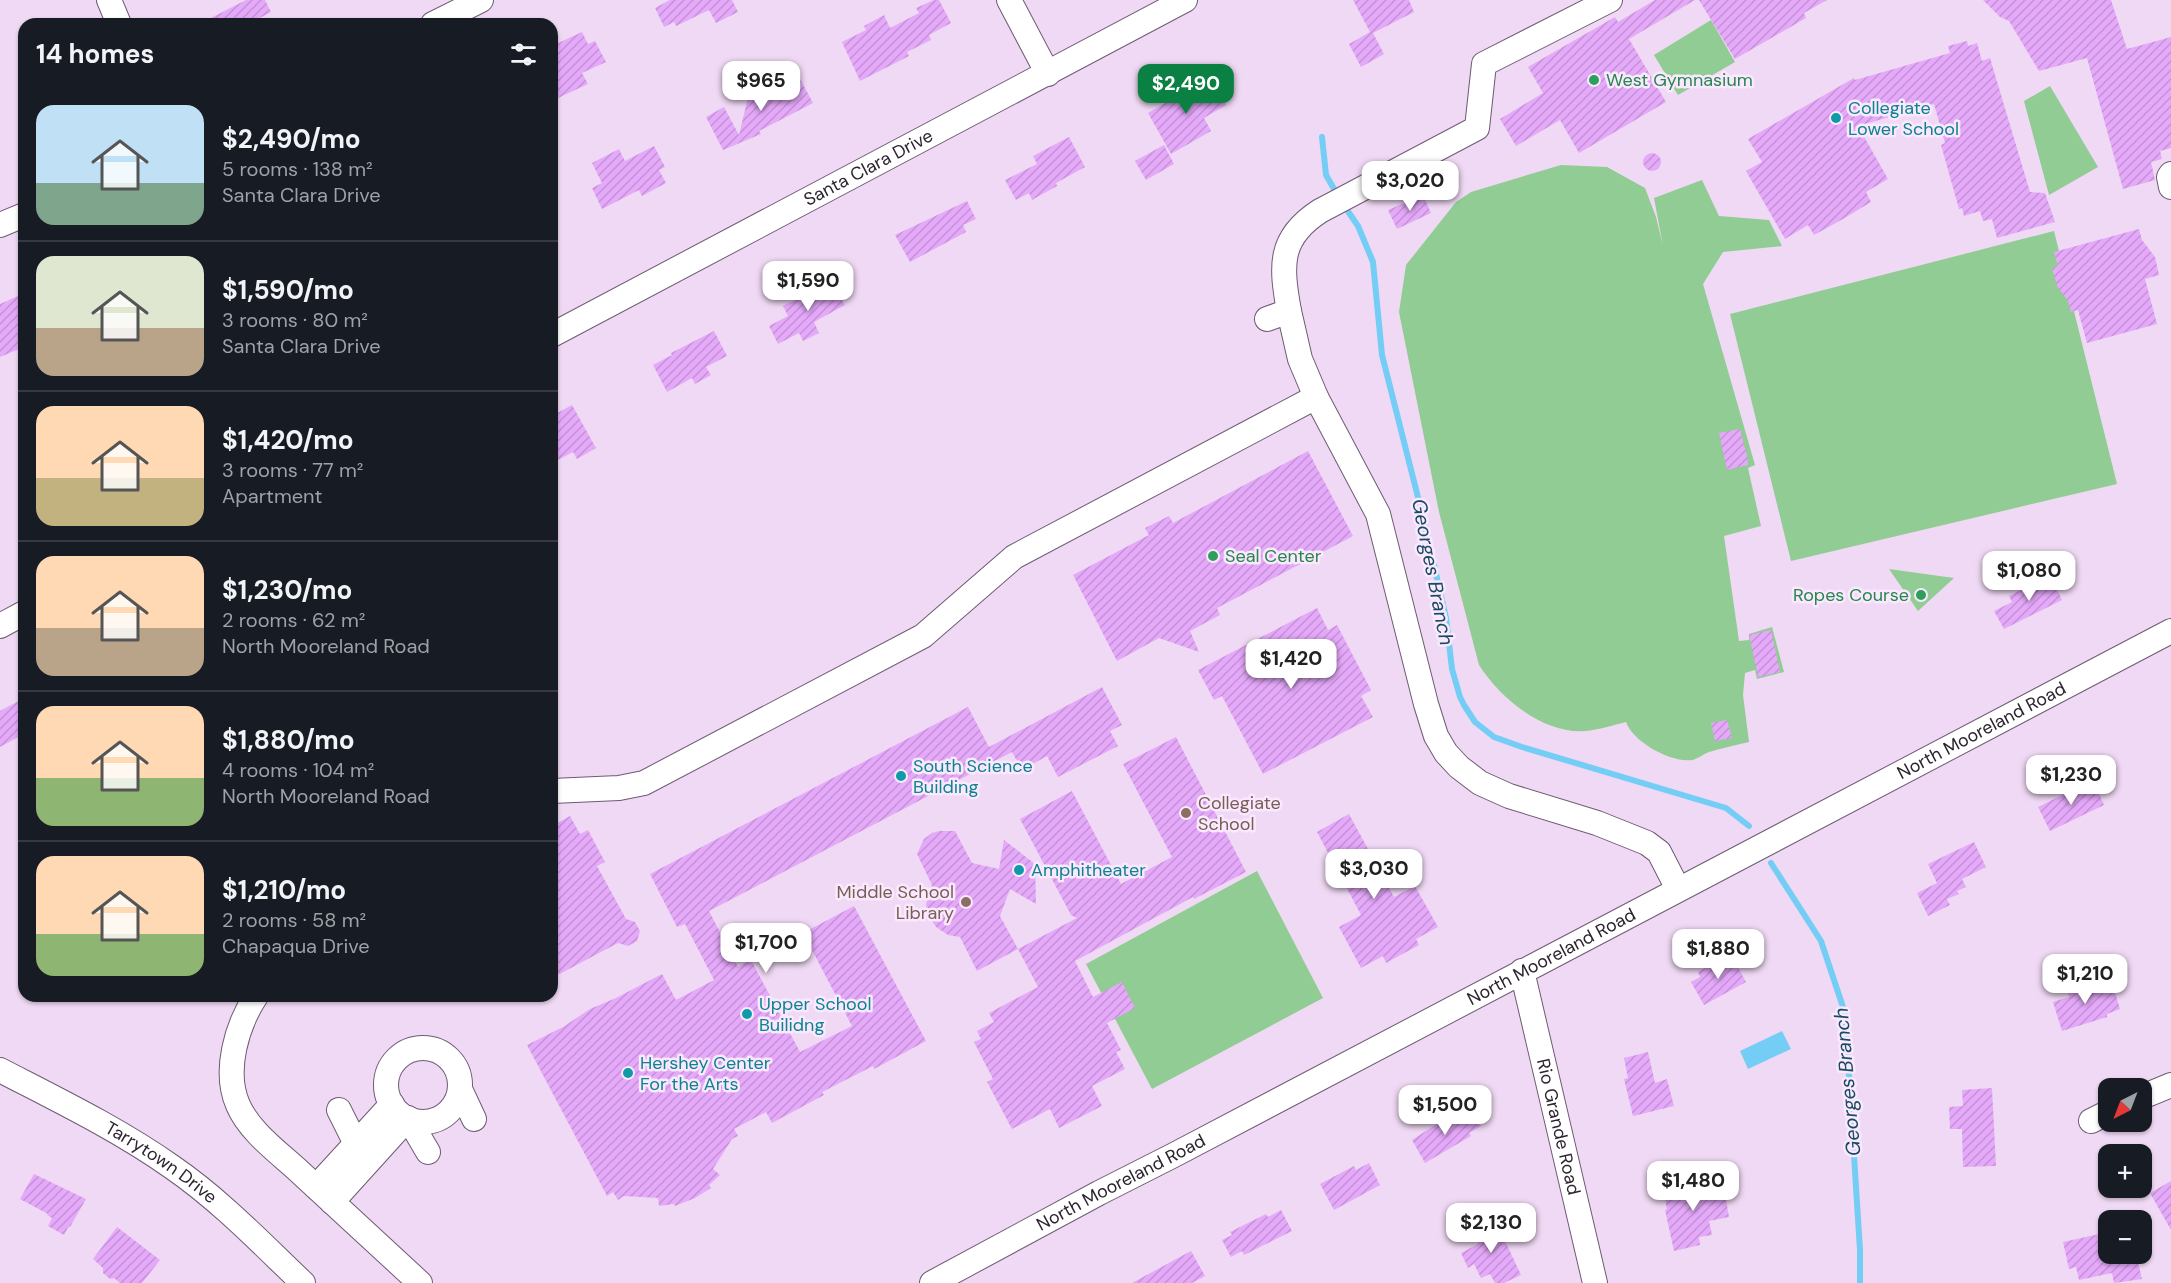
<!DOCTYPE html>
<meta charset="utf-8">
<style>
body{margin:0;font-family:"DM Sans",sans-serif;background:#242831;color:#f1f3f6;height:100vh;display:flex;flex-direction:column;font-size:22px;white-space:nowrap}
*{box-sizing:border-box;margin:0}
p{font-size:20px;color:#9ea1a6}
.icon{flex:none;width:33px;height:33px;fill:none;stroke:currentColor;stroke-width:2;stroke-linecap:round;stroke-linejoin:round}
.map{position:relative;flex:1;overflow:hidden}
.drawer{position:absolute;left:18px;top:18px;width:540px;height:984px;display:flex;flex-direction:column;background:#171b24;border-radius:18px;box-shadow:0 2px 4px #0004}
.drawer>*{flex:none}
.needle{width:39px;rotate:222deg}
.controls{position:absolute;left:2098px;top:1078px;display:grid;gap:12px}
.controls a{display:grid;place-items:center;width:54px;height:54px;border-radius:12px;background:#171b24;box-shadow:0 2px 4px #0004;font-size:30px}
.price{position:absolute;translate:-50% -51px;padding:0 14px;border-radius:12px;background:#fff;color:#222;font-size:20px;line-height:39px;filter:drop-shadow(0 2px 3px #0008)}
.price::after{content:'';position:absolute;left:50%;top:36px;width:18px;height:14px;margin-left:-9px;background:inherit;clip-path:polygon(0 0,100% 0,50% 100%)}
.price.active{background:#0b8043;color:#fff}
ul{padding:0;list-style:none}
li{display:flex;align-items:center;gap:18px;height:150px;padding:0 18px}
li+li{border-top:2px solid #363941}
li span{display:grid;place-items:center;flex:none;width:168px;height:120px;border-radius:18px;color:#555}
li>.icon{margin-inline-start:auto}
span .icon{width:72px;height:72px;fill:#fffc;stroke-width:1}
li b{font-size:26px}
h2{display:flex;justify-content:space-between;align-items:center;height:72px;padding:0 18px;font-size:26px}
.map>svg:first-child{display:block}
</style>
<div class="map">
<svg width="2171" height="1283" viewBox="0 0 2171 1283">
<defs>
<pattern id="building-hatch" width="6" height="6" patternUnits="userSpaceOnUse" patternTransform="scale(1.5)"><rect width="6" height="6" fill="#e5a9fa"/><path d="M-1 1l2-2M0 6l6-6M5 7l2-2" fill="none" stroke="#c591d7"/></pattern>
</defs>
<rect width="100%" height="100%" fill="#f0d9f4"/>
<path fill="#90cc93" d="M1711 20 1735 62 1678 95 1654 55Z
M2050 86 2098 167 2049 195 2024 101Z
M1561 165 1607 167 1645 188 1656 217 1663 246 1654 198 1702 180 1719 216 1769 220 1782 246 1723 252 1703 284 1755 465 1748 468 1761 526 1724 536 1739 641 1749 640V634L1772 627 1784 672 1757 679 1755 670 1745 673 1743 695 1749 742C1736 745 1722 748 1709 752 1703 754 1698 759 1692 760 1671 763 1633 742 1626 722 1613 725 1599 730 1585 731 1543 734 1500 698 1479 665L1439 512 1399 312 1406 265 1456 202 1471 192Z
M2054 231 2117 484 1791 561 1730 314Z
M1889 569 1954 578 1918 611Z
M1257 871 1323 998 1152 1089 1086 964Z"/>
<path fill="#73cdf4" d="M1782 1031 1791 1049 1748 1069 1740 1051Z"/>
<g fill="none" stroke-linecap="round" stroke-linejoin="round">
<path stroke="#73cdf4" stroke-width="6" d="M1322 137 1326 175 1338 196
M1343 204 1358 226 1373 262 1382 355 1424 521 1446 618 1452 669 1460 697 1464 705 1475 722 1494 737 1522 747 1726 808 1749 826
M1771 863 1821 941 1845 1013 1860 1250V1283"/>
</g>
<path fill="url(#building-hatch)" d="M246 0H265L271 12 249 24H199Z
M670 0H732L738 12 716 23 709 10 676 26 674 22 664 27 655 8Z
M934 0H939L951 23 929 35 931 40 907 52 909 56 860 81 842 42 866 30 864 26 884 15 890 28 919 13 916 8Z
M1353 0H1409L1414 12 1373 33 1384 54 1361 67 1349 44 1370 32Z
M1655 0H1695L1629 39 1666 102 1579 153 1560 120 1516 146 1500 119 1543 93 1528 67 1615 17 1618 22Z
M1699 0H1827L1804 13 1806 18 1735 59Z
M1983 0H2111L2127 49 2171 37V148L2160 151 2162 159 2151 162 2155 180 2123 189 2087 58 2039 71 2009 21 2000 17Z
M582 32 588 44 595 41 606 62 582 73 588 84 558 98 552 86V54L559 50 556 44Z
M1967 41 1968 46 1977 43 1982 61 1990 58 2030 192 2045 193 2055 222 1997 238 1992 219 1983 221 1980 211 1964 216 1962 208 1959 209 1941 145 1945 143 1934 104 1858 126 1888 179 1866 192 1871 202 1843 219 1814 235 1808 225 1785 239 1746 171 1762 162 1748 139 1854 78 1855 80 1950 53 1948 46Z
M798 75 813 103 759 131 761 134 723 150 706 117 724 107 739 135 749 93 756 90 765 92Z
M1212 80 1226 105 1204 118 1211 131 1171 154 1148 113 1172 99 1169 94 1183 86 1186 92 1192 88 1194 91Z
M1069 137 1085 167 1056 183 1057 186 1032 200 1029 193 1016 200 1005 180 1037 164 1033 156Z
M1164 145 1174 164 1146 180 1135 161Z
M654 146 665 167 659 170 666 183 642 196 639 190 602 209 592 188 602 183 592 163 619 149 625 161Z
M1643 162a9 9 0 1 1 18 0a9 9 0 1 1-18 0Z
M1423 195 1431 213 1397 229 1388 210Z
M967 201 976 219 963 225 966 232 910 262 895 235Z
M2139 229 2142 240 2155 257 2159 275 2145 279 2157 324 2087 343 2078 310 2071 312 2068 301 2057 286 2052 268 2058 266 2054 252Z
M829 277 845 305 814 322 819 333 803 341 799 333 778 344 769 326 788 316 783 306 806 294 804 290Z
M18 296 24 310V347L0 357V304Z
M714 331 727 356 706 367 711 375 695 384 692 378 667 392 653 365 672 355 671 353Z
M572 405 596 448 577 459 573 452 552 463V416Z
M1740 429 1745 449H1746L1748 465 1727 470 1719 433Z
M1308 451 1353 536 1217 608 1220 615 1190 631 1199 652 1159 638 1117 661 1073 575 1149 535 1145 528 1169 516 1173 523Z
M2050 575 2062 600 2004 629 1994 611 2012 602 2009 596Z
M1317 608 1328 630 1337 625 1371 690 1361 696 1373 717 1263 774 1222 696 1214 700 1198 670Z
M1771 630 1780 672 1758 677 1749 635Z
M1102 687 1122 725 1110 731 1118 746 1058 777 1047 756 1022 770 1012 752 709 911 738 967 751 960 800 1052 852 1026 803 933 854 906 926 1041 874 1069 873 1066 822 1092 824 1095 772 1123 766 1112 734 1129 738 1136 732 1139 713 1169 720 1175 709 1185 711 1188 695 1198 675 1206 674 1204 659 1206 658 1198 624 1196 618 1200 613 1192 607 1196 527 1045 563 1027 590 1009 616 998 662 974 676 1000 714 980 685 924 677 927 650 874 968 707 989 747Z
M24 698V734L0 747V711Z
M1727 720 1732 738 1715 741 1711 723Z
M1176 737 1246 872 1194 899 1193 897 1075 961 1093 997 1122 982 1135 1008 1107 1023 1121 1050 1116 1052 1125 1069 1092 1086 1102 1106 1059 1128 1050 1109 1012 1129 987 1082 993 1079 974 1042 981 1039 977 1031 994 1022 989 1013 1038 987 1018 949 977 971 960 937 948 935 936 927 927 913 926 904 932 885 917 854 924 839 932 833 939 831H955L972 863 999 869 1004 840 1035 864 1036 904 1010 889 1000 916 1018 949 1077 918 1071 915 1020 819 1072 791 1121 884 1172 857 1123 764Z
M2093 780 2104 805 2050 831 2038 807Z
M1349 814 1394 897 1415 886 1438 927 1416 939 1419 945 1386 963 1383 956 1361 968 1339 927 1361 915 1317 832Z
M570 816 580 834 588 830 605 862 597 866 626 919 635 922 640 931 637 941 628 946 618 943 552 978V826Z
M1974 842 1986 867 1962 879 1966 887 1957 891 1959 894 1947 899 1950 905 1928 916 1917 893 1937 883 1928 864Z
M1723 958 1726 964 1734 960 1746 982 1704 1005 1691 982 1700 977 1698 972Z
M2084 979 2088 991 2112 983 2120 1009 2107 1014V1017L2062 1031 2053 1002 2069 997 2065 984Z
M1648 1052 1655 1083 1667 1079 1674 1106 1633 1116 1624 1079 1628 1078 1624 1058Z
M1992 1088 1996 1166 1963 1167 1962 1129H1950L1949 1107 1963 1106 1962 1090Z
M1472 1111 1481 1126 1469 1133 1471 1136 1425 1163 1412 1140 1446 1118 1447 1120 1459 1114 1461 1117Z
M1369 1163 1380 1185 1334 1210 1320 1184 1354 1166 1356 1170Z
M34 1174 86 1199 70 1227 69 1226 64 1235 48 1226 52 1218 47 1215 48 1214 20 1199Z
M2171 1181V1230L2150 1193Z
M1723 1182 1729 1217 1709 1221 1712 1235 1699 1237 1700 1245 1674 1251 1665 1210 1667 1209 1663 1188 1686 1183 1687 1189Z
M1281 1210 1292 1231 1244 1255 1242 1251 1231 1257 1222 1240 1232 1235 1230 1232 1266 1214 1268 1217Z
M1486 1215 1495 1230 1499 1228 1521 1275 1504 1283H1495L1490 1274 1481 1278 1474 1264 1468 1268 1461 1253 1478 1244 1476 1239 1481 1237 1473 1221Z
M117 1227 160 1260 142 1283H120L114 1278 110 1279 103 1273V1268L93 1259Z
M2104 1233 2105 1237 2109 1236V1254H2136L2142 1279 2114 1283 2112 1273 2079 1280 2076 1267 2069 1269 2063 1242Z
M1191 1251 1205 1276 1192 1283H1132Z"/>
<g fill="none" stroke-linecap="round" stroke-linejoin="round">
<g stroke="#6e5b73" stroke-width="26">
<g id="minor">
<path d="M109 0 119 24"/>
<path d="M1009 0 1048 74"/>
<path d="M433 24 481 0"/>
<path d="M2171 174 2169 177 2171 187"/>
<path d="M0 225 24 215"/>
<path d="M1289 311C1281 266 1278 238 1320 211L1477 128 1484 64 1610 0"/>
<path d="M1267 319 1289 311 1300 359 1316 397"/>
<path id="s1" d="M552 335 1185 0"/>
<path d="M0 626 24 613"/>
<path d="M552 791 619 788 644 783 923 636 1014 557 1316 397 1378 514 1426 704 1436 736 1446 753 1459 767 1480 783 1509 796 1597 823 1647 843 1659 852 1678 889"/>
<path id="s2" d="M1522 971 1595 1283"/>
<path d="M256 996C237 1025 223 1071 238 1105 250 1133 281 1154 303 1175 342 1211 381 1247 420 1283"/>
<circle cx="423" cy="1085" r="37"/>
<path id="s3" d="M0 1070C58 1100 118 1129 172 1167 220 1200 261 1243 303 1283"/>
<path d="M460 1089 474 1119"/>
<path d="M2142 1097 2171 1085"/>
<path d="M339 1110 356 1144"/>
<path d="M2091 1121 2109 1112"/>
<path d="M316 1187 392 1104"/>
<path d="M332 1202 408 1118 428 1152"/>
<path id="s4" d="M932 1283 1099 1193 1174 1155 2171 631"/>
</g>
</g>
<use href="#minor" stroke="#fff" stroke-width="24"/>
</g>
<g fill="#2e9e5b" stroke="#fae8fe" stroke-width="2">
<circle cx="1594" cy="80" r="6"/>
<circle cx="1213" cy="556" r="6"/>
<circle cx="1921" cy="595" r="6"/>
</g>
<g fill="#0f9aa8" stroke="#fae8fe" stroke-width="2">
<circle cx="1836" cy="118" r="6"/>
<circle cx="901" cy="776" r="6"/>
<circle cx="1019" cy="870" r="6"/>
<circle cx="747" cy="1014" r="6"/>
<circle cx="628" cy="1073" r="6"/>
</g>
<g fill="#8d6e63" stroke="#fae8fe" stroke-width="2">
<circle cx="1186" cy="813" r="6"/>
<circle cx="966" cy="902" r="6"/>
</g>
<g text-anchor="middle" stroke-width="5" stroke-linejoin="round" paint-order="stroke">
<g font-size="18" fill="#27864d" stroke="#fae8fe" text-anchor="start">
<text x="1606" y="86">West Gymnasium</text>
<text x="1225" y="562">Seal Center</text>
<text x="1909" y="601" text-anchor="end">Ropes Course</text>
</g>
<g font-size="18" fill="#0d838f" stroke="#fae8fe" text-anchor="start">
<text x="1848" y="114">Collegiate<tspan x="1848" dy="21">Lower School</tspan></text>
<text x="913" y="772">South Science<tspan x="913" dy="21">Building</tspan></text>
<text x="1031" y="876">Amphitheater</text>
<text x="759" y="1010">Upper School<tspan x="759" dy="21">Builidng</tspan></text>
<text x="640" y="1069">Hershey Center<tspan x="640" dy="21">For the Arts</tspan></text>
</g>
<g font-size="18" fill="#2c242e" stroke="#fae8fe">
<text dy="6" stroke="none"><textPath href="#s1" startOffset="358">Santa Clara Drive</textPath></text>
<text dy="6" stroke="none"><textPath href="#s4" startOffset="1186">North Mooreland Road</textPath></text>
<text dy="6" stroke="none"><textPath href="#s4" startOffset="700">North Mooreland Road</textPath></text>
<text dy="6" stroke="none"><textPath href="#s2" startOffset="160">Rio Grande Road</textPath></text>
<text dy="6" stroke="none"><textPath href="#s3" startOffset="186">Tarrytown Drive</textPath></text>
<text dy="6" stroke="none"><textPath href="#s4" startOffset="214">North Mooreland Road</textPath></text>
</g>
<g font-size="18" fill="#785e54" stroke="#fae8fe" text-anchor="start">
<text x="1198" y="809">Collegiate<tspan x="1198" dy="21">School</tspan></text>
<text x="954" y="898" text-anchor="end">Middle School<tspan x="954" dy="21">Library</tspan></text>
</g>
<g font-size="20" font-style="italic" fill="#174b5f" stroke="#fae8fe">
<text transform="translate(1433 572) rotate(79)" y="7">Georges Branch</text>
<text transform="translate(1847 1082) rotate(-95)" y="7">Georges Branch</text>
</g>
</g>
</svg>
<div class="controls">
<a><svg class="needle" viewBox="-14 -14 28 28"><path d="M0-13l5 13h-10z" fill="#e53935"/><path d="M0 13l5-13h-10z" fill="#9ea1a6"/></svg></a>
<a>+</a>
<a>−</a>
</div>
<b class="price" style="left:761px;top:112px">$965</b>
<b class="price active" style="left:1186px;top:115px">$2,490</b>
<b class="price" style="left:1410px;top:212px">$3,020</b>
<b class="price" style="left:808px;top:312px">$1,590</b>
<b class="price" style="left:2029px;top:602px">$1,080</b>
<b class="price" style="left:1291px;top:690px">$1,420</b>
<b class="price" style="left:2071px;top:806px">$1,230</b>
<b class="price" style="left:1374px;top:900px">$3,030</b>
<b class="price" style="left:766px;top:974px">$1,700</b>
<b class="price" style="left:1718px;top:980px">$1,880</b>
<b class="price" style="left:2085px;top:1005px">$1,210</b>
<b class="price" style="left:1445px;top:1136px">$1,500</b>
<b class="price" style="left:1693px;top:1212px">$1,480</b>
<b class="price" style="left:1491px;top:1254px">$2,130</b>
<section class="drawer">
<h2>14 homes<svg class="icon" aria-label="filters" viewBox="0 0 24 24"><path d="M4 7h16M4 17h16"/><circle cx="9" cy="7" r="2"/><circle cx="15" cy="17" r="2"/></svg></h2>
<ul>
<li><span style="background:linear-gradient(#bfe0f5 65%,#7fa58c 0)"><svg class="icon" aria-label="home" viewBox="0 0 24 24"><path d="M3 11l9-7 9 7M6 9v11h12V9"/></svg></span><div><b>$2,490/mo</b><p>5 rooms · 138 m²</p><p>Santa Clara Drive</p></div></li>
<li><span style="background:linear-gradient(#dfe7d0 60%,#b9a48a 0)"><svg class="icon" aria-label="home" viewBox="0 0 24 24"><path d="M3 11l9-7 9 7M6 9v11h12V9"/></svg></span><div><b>$1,590/mo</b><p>3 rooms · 80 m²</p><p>Santa Clara Drive</p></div></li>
<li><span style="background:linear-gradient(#ffd9b3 60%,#c2b280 0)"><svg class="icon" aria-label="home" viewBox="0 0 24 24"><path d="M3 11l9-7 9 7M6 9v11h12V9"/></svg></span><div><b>$1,420/mo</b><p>3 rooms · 77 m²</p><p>Apartment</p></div></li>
<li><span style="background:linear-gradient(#ffd9b3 60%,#b9a48a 0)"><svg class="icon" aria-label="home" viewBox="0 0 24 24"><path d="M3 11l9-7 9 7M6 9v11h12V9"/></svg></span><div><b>$1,230/mo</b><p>2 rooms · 62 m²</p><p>North Mooreland Road</p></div></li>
<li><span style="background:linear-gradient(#ffd9b3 60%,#8fb573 0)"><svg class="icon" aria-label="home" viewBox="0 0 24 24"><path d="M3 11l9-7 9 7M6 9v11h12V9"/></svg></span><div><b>$1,880/mo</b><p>4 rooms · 104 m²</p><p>North Mooreland Road</p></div></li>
<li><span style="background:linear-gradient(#ffd9b3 65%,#8fb573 0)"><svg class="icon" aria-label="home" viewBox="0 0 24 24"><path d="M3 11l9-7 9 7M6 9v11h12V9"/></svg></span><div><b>$1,210/mo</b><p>2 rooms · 58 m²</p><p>Chapaqua Drive</p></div></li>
</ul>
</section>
</div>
